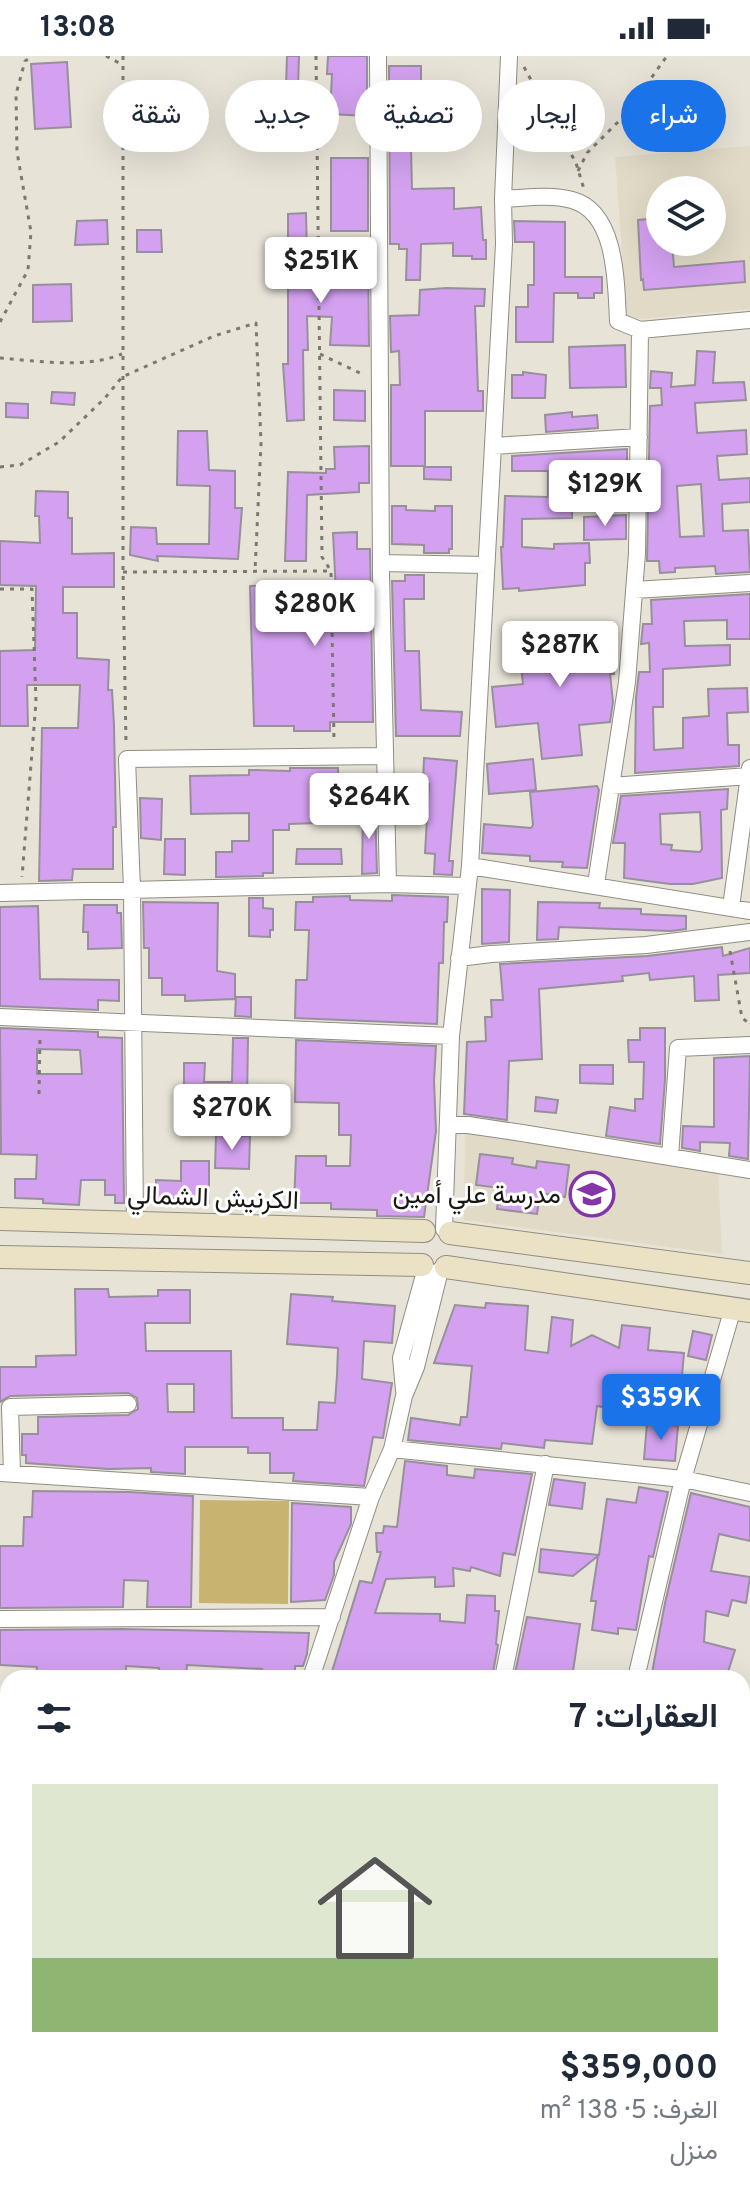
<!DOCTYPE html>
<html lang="ar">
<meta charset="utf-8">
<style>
body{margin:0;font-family:Overpass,Vazirmatn,sans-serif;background:#f2f2f3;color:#1f2937;direction:rtl;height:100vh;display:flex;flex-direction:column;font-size:30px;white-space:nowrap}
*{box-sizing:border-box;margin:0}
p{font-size:26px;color:#747a83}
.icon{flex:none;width:44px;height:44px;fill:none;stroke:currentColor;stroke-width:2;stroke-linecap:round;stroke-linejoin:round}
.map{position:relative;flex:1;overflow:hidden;direction:ltr}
.drawer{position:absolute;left:0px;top:1614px;width:750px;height:538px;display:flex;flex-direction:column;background:#fff;border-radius:24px 24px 0 0;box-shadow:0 8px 32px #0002;direction:rtl}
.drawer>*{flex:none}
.top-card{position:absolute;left:24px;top:24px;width:702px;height:72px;direction:rtl;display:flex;gap:16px}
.controls{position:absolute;left:646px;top:120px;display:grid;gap:16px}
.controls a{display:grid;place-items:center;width:80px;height:80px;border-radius:50%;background:#fff;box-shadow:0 8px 32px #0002;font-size:40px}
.price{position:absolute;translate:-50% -68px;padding:0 18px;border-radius:8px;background:#fff;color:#222;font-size:26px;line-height:52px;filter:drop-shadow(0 2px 4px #0008)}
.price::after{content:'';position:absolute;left:50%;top:48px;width:24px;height:18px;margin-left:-12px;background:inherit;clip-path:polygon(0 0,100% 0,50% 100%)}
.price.active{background:#1a73e8;color:#fff}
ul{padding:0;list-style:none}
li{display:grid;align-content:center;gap:16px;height:424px;padding:0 32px}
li+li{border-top:2px solid #e0e1e3}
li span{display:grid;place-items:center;height:248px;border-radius:0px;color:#555}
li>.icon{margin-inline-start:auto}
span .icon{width:144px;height:144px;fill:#fffc;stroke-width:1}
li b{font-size:34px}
h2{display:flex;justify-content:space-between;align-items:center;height:96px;padding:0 32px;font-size:34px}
.pill{padding:0 28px;border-radius:36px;background:#fff;box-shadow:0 8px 32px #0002;font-size:28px;line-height:72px}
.pill.active{background:#1a73e8;color:#fff}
.status{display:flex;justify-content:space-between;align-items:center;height:56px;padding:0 40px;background:#fff;direction:ltr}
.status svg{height:22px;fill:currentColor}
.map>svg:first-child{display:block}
</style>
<div class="status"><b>13:08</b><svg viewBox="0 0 49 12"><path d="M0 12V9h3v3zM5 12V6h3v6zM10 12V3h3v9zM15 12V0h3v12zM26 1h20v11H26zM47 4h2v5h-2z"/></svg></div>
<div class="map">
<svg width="750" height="2151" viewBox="0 0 750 2151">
<rect width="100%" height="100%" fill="#e8e3d7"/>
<path fill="#e0dac6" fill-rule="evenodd" d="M750 90V253L627 264 615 101ZM660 134H712V186H660Z
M465 1074 718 1112 722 1198 464 1164Z
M0 1711H8V1809H0Z
M369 2144H581L582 2151H368Z"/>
<path fill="#c9b370" d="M200 1444 289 1445 288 1548 199 1547Z
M180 2144H355L354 2151H177Z"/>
<path fill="#d3a1f0" stroke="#97909b" stroke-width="2" fill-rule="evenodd" d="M287 0H299L298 31 286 30Z
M328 0H367V60L330 58 332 18H327Z
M67 6 71 71 35 73 31 8Z
M389 10H421V92H411L412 133 454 132V153L481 151 483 184H486V203H472V200H453V187L421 188 420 224H406L407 193H399V188H390Z
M287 59H304L302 93 286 92Z
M331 102H368V175H331Z
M306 157 307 199H368L369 290 330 289 332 261 307 260 308 294H303L304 364 287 365 283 308H288V158Z
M660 162V186H672L674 211 744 205 745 226 644 234 643 223 641 224 638 164Z
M107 164 108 188 75 189 77 165Z
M514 165 565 166V221H602V237H594V242H578V237H554L553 286H516V251H528V229H534V186H515Z
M137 174H161L162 196H137Z
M71 228 72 265 33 266V229Z
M446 232 485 233 484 250H475L478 335H483V355H425V410H391V329H400L399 295 391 296 390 260 419 259 420 234Z
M625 289 626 331 570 332 569 291Z
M697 295 715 296 713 327 744 326 746 344 695 347 697 377 746 374 747 398 717 400 719 424 750 422V446L722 448 723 475 748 474 750 516 716 518 715 510 675 512V516L660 517 659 505H647L650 350 662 349 661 332H650L651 315 672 317 671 331 695 329ZM701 428 704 480 680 481 677 430Z
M523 316 546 319 545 342H512V319H523Z
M334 334 365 335V365L334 364Z
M52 336 75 337 74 349 51 347Z
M6 347 28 348V362L6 361Z
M572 356V361L597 359 598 372 546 376 545 359Z
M178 375H207L209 414 235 415V452H242L238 503 157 500 158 505 130 499 131 471 156 472 157 488H209L210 430 177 429Z
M369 390V427H359V436L307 439 306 505H285L288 416 326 417V413H335L334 391Z
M627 393V435H596V414H572V462L522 463V491L554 493V488L589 487 590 507H585V529L519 535V532L503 533 501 491H503L505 440 548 441V415H512V400Z
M424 411H451V424L424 423Z
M36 435 68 436V462H72V498L114 497V531H63V557H77V602L109 604 108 634H112L114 669 116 771H113V813H73L72 824 39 825 42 672H78L80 629H27L28 670H0V595L35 594 36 530 0 529V485L40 487 39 460H35Z
M392 450H406V454L435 455V450H452V493H449V497H424V489L392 488Z
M626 459V483L584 484V461Z
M357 476V493H370L373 666H330V675H294V670H254L250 530 287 529 286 539 336 537 333 477Z
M405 519H424V543H404L405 595H419L421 654 462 656 460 680H396L392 525H405Z
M750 538V583H727V564L684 565 685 590 730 589V609L663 613V651H653L654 694 683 692V662L709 660 708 633 747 632 748 656 727 657 728 689H739V710L635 717 636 642 639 616H650L649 587 641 588 643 568H652L651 544Z
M609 573 614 618H610L613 646 610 666 579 669 582 699 542 703 538 667 496 671 492 631 523 628 518 583Z
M424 702 457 705 449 805H453L452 819 434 818 435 798 425 797 429 728 423 727Z
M533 703 536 734 489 738 487 708Z
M290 712H338L339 746H316L317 767 289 768V774H273V817H263V820L216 821V796H232V785H249V757L191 758 190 720 249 719V714L290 715Z
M597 730 599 734 587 812 562 811 563 806 530 805V800L482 797 484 768 531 772 533 769 530 736Z
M728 733 727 753 721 754 722 822 693 828H670L624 822 625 787H613L621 740ZM700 756 702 793 700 796 671 794 672 789 661 788 660 758Z
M140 742 162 743 161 784 141 782Z
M363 751H375L377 817 362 818Z
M165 783H185V819L164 818Z
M297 793H341L342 808H296Z
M482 833 510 834 509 886 482 888Z
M392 839 448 841 447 866H444L443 907H439L437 968 295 962 296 924H307L309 874H295L296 846H313V841L350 840V844L392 845Z
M249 842H263V852L273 853V874H270V881L249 880Z
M143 846 218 847 217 915 235 918V943L185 945V939H162V922H149V892H144Z
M538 846 600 847 599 852 641 853V858L686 860V873L671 875 559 871 558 883 537 884Z
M84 849H117V857H121L122 892 88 893V876H83Z
M38 850 40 923 119 924V945L98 944V954L0 950V851Z
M722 891 723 900 750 892V917L718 919 719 944 695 945 694 920 650 924 649 917 622 920 623 925 539 933 542 1003 509 1005 507 1064 464 1058 467 986 486 985 485 961H492L491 944H503L500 908 647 900Z
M236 941H251V961L235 960Z
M0 972 98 976V981L122 982 124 1147H115V1139H105V1124H81L79 1149 43 1147V1143L15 1142V1123H36L37 1099 1 1098ZM37 993 80 994 82 1018H37Z
M640 972H665V1024L660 1088 606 1080 610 1051 635 1055V1043H643L644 1006H629L628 984H640Z
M233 982H248L247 1046 184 1048V1007H205L204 1026H232Z
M296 984 436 990 434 1025 436 1075 424 1161 377 1160V1154L331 1153V1147H294L296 1100H326V1110H350L351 1079H339V1047L295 1046Z
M750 1000 748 1103 729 1100 730 1087 700 1086V1095L682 1092 683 1070 714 1071V1002Z
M580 1009H613V1028L580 1027Z
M536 1041 558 1044 556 1057 535 1055Z
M216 1079 250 1080 249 1113 215 1112Z
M480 1098 513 1102 512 1108 536 1112 537 1105 569 1109 565 1141 540 1137 537 1158 497 1153 500 1132 476 1129Z
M181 1105H209V1147H180V1142H156V1124L181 1125Z
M75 1233H108L109 1241 158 1240V1234H190V1267H145L146 1295H231L232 1362H283V1374H317L319 1346 335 1347 337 1319 338 1292 287 1288 291 1238 333 1241 332 1245 395 1250 392 1287 364 1285 362 1323 392 1327 383 1382 373 1381 364 1430 293 1425 294 1417H270V1397H248V1391H185V1418L151 1416V1412L108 1413 26 1407V1399H22V1378H38V1361L128 1359 138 1353 137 1342 128 1337 10 1340 0 1346V1311H36V1300L76 1299ZM167 1328H194V1356H168Z
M486 1247 528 1250 525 1294 548 1297 552 1261 573 1264 571 1290 592 1279 619 1292 622 1269 650 1272 648 1294 684 1297 681 1332 638 1328V1334L610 1332 608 1352 597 1350 592 1388 545 1384 544 1392 502 1387 501 1393 408 1384 411 1362 460 1369 461 1361H467L472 1310 434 1307 455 1249 485 1252Z
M693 1275 712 1279 706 1304 688 1300Z
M647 1367 678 1370 675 1405 644 1403Z
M405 1405 447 1410V1419L474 1422 475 1413 532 1418 515 1499 503 1497 500 1520 471 1511 470 1515 453 1512 454 1530 435 1531V1521L386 1523 375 1557 440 1558V1565L465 1567 467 1539 495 1540V1555H499L496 1588 498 1589 492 1622H330L360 1525 372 1527 381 1496H377L376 1477H383L384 1470 397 1471Z
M554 1423 585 1427 582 1453 549 1449Z
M639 1431 668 1436 653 1501 649 1500 636 1574 618 1572V1578L592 1574 596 1545H591L598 1500 573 1520 539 1516 541 1493 599 1499 607 1443 636 1447Z
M33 1435 129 1436 193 1440 191 1551H147L148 1525 124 1524 123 1551 0 1552V1490H23L24 1461H32Z
M691 1437 750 1451V1485L719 1478 711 1515 750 1521 746 1547 732 1544 728 1560 706 1555 704 1586 735 1594 726 1622H651L665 1547Z
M292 1447 351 1451V1468L334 1506V1519L325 1544 291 1546Z
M527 1561 580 1568 572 1622H514Z
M122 1573 309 1577 307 1598 303 1610H295V1622H262V1613L187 1609 186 1622H158L159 1612 126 1610V1622H58V1619L36 1618 37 1611 0 1609V1574Z"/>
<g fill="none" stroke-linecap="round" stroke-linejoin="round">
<g stroke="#918d82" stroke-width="18">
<path id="minor" d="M378 0 381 518 388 828
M503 143C525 142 550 138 572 144 617 156 616 227 618 265L640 274 750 264
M493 390 639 381
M381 507 486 509
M634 534 750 527
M611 730 749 720
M470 810 750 855
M596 828 627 626 637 497 640 274
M0 837 388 828 467 830
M731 851 750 712
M459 902 491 898 646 889 750 876
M0 961 451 980
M449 1069H468L522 1077 750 1114
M670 1100 678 992 750 989
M135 1167 132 833 127 703 384 700
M444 1173 451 980 470 810 504 188 503 143 509 0
M404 1334 401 1302 426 1212
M392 1393 683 1423 750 1437
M0 1417 371 1441
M12 1417 10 1351 128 1348
M0 1563 332 1561
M311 1622 371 1441 392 1393 404 1340 416 1311 440 1214
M503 1622 546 1408
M636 1622 683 1423 733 1252
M0 1696 8 1697
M742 1705H750
M742 1758 750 1757
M742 1800 750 1799
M0 1815 8 1816
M742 1888H750
M0 1935 8 1936
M742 1960 750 1961
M0 2023H8
M742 2051H750
M138 2151 140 2144
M362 2151 364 2144"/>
</g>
<g stroke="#918d82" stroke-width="22">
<path id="tertiary" d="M740 2151 750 2129"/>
</g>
<g stroke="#918d82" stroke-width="24">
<path id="secondary" d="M0 1163 424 1175
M450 1177 750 1217
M0 1201 422 1209
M446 1211 750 1255"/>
</g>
<path stroke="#7c7971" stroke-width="3" stroke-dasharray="4 6" stroke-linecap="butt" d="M106 0 123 9
M123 0V516L126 687
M316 0 322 501 331 515
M524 11 576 107 584 133
M578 115 587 97 624 60 667 0
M0 266 28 214 31 176 17 96 16 38 25 5 33 0
M320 298 364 319
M0 302C39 305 85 313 122 298
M0 411 20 409 59 386 105 342 122 321 214 280 256 267 261 387 255 515
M123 516 331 515 334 685
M0 533H32L36 646 22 821
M730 895 742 962 750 968
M39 1038 40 978"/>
<use href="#minor" stroke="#fff" stroke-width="16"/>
<use href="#tertiary" stroke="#fff" stroke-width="20"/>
<use href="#secondary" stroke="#ebe2c6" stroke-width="22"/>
</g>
<defs>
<g id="school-ring" transform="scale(2.3)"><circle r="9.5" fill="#fff" stroke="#8236a7" stroke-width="1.5"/><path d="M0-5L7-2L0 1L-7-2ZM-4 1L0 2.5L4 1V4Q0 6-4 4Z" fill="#8236a7"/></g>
</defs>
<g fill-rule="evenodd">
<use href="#school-ring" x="592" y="1138"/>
</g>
<g text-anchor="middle" stroke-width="6" stroke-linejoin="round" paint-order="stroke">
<g font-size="26" fill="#181713" stroke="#fff" text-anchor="end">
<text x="561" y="1147">مدرسة علي أمين</text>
</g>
<g font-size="26" fill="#181713" stroke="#fff">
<text transform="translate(213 1141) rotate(2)" y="9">الكرنيش الشمالي</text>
</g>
</g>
</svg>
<div class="controls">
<a><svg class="icon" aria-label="layers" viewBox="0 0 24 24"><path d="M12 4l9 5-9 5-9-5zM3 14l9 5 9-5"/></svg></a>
</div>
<b class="price" style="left:321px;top:249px">$251K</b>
<b class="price" style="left:605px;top:472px">$129K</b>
<b class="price" style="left:315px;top:592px">$280K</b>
<b class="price" style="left:560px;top:633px">$287K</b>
<b class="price" style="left:369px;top:785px">$264K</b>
<b class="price" style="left:232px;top:1096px">$270K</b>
<b class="price active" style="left:661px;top:1386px">$359K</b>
<div class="top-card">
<a class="pill active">شراء</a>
<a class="pill">إيجار</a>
<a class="pill">تصفية</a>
<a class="pill">جديد</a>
<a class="pill">شقة</a>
</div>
<section class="drawer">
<h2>العقارات: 7<svg class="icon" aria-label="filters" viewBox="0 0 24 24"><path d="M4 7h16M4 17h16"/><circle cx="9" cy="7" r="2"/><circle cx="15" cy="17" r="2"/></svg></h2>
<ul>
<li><span style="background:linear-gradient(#dfe7d0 70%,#8fb573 0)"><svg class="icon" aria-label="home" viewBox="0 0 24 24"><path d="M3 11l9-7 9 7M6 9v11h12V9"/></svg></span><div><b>$359,000</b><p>الغرف: 5 · 138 m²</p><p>منزل</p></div></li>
</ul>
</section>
</div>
